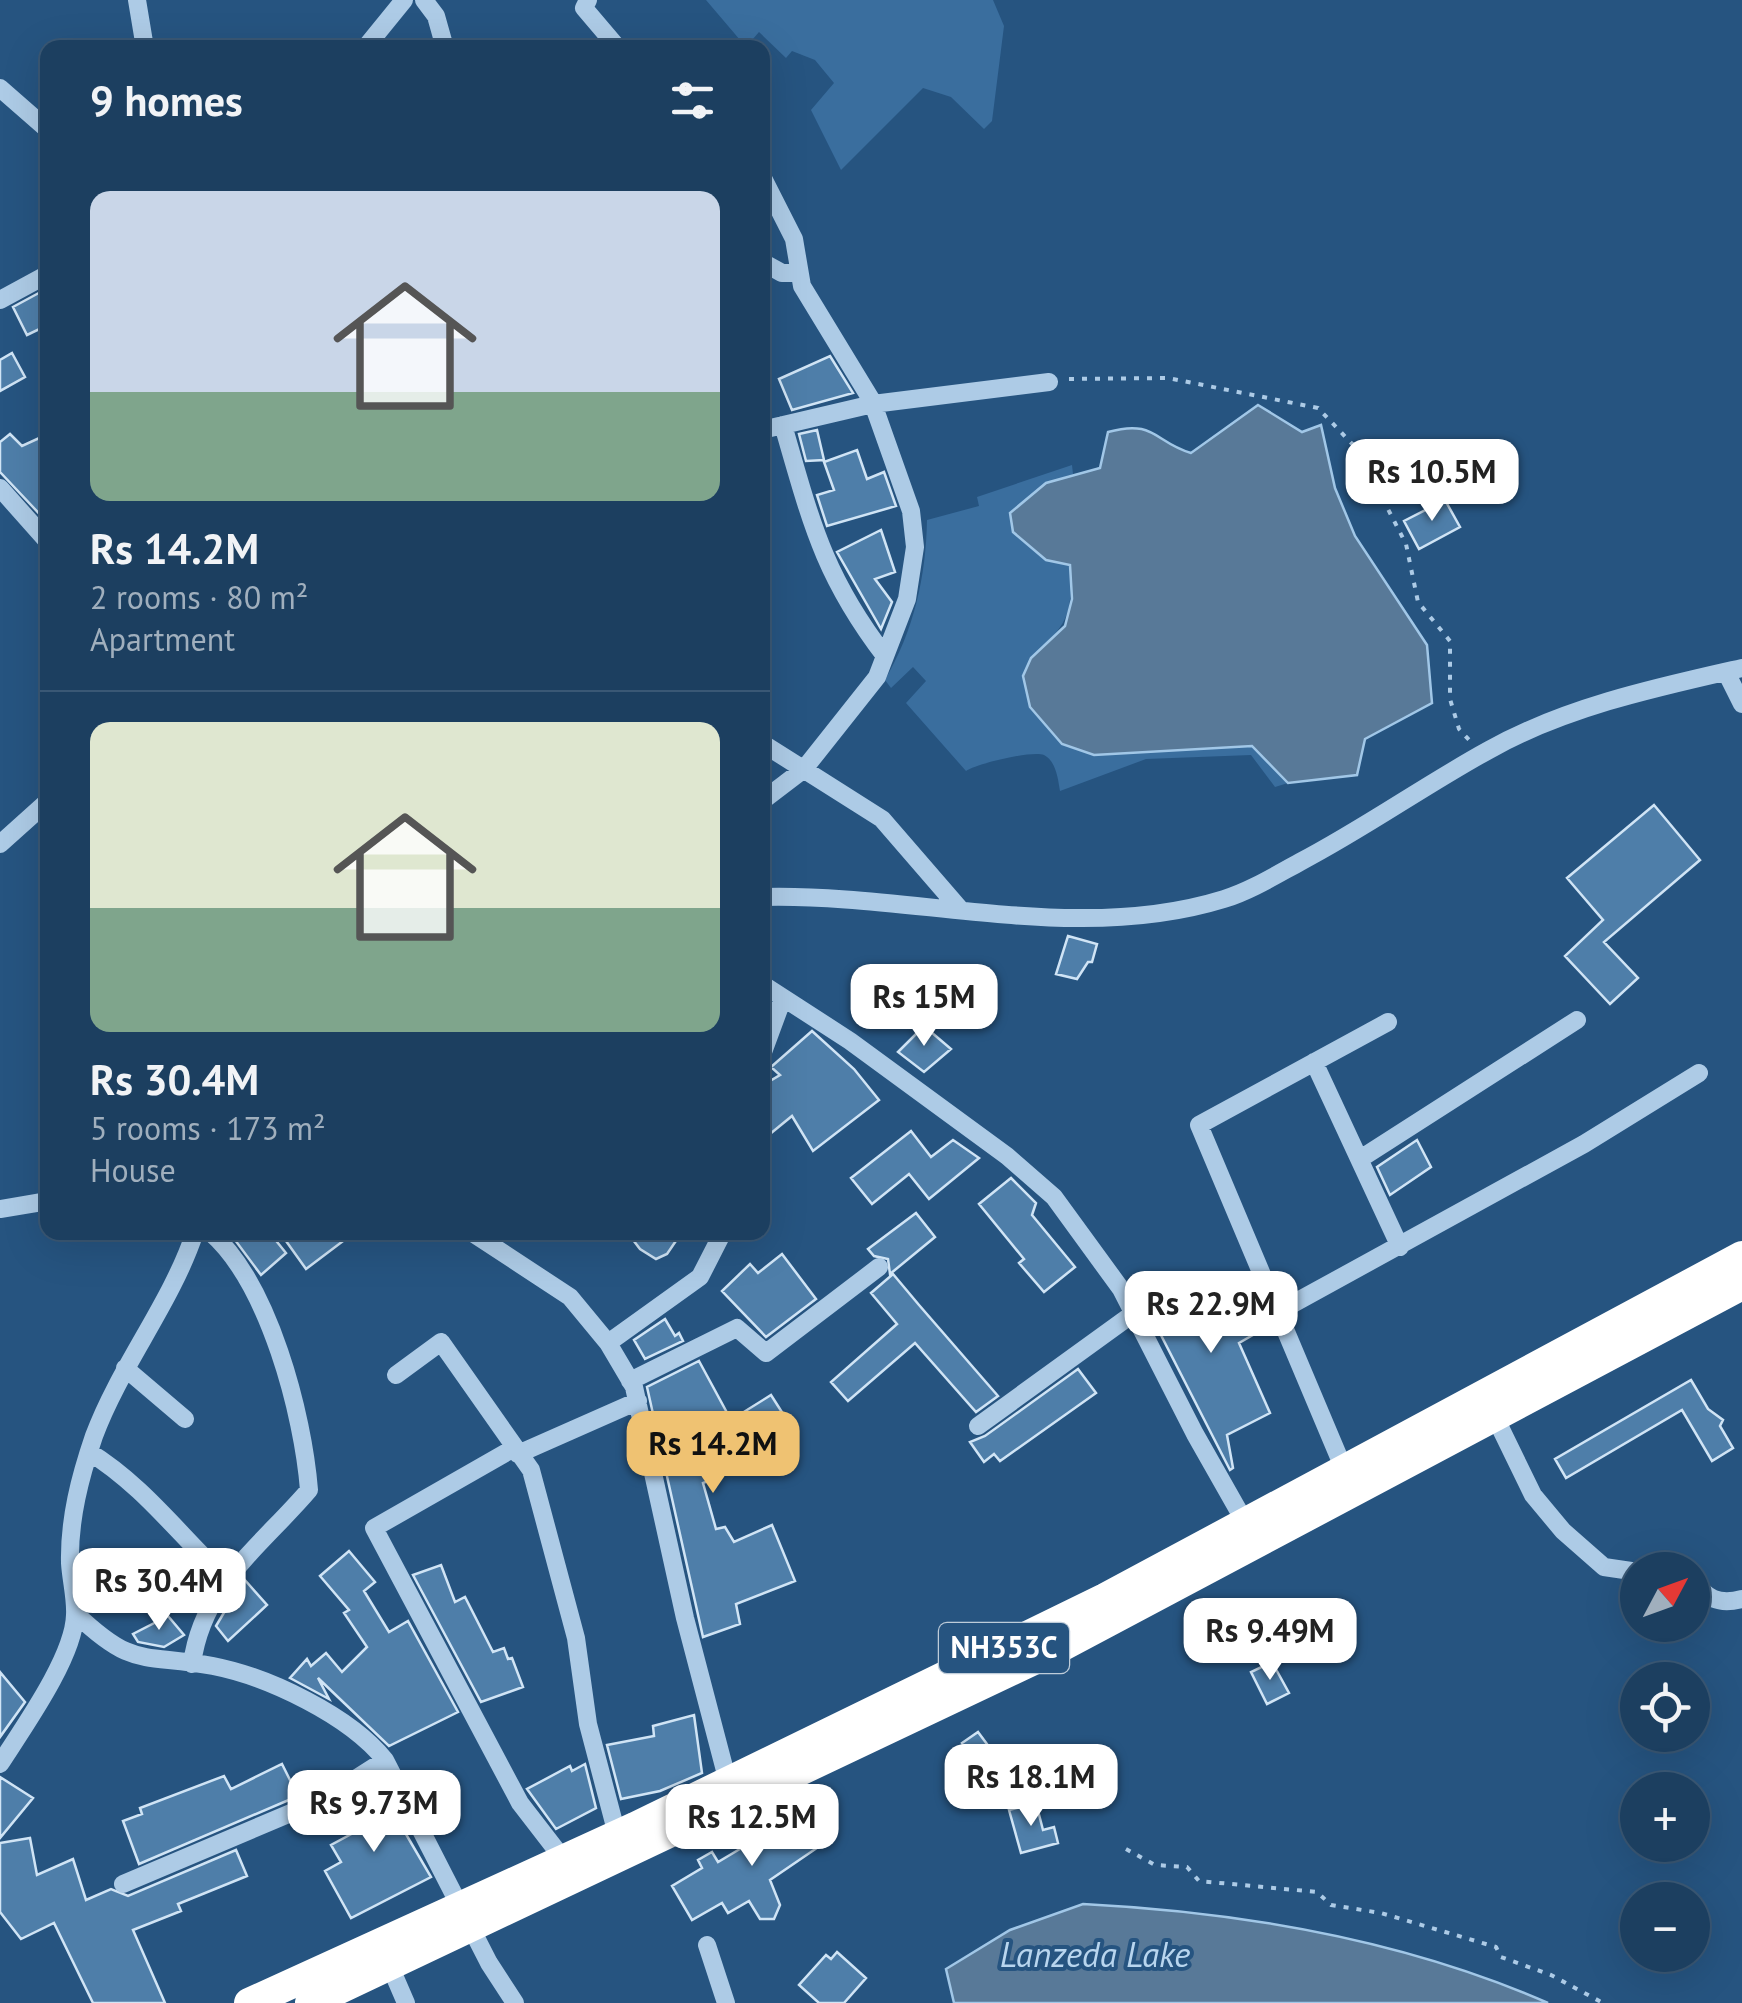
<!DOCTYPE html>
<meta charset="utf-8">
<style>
body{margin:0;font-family:"PT Sans",sans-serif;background:#254666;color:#f1f3f6;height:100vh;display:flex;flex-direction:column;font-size:38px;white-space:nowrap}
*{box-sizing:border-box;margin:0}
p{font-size:32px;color:#a0afbd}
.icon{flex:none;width:55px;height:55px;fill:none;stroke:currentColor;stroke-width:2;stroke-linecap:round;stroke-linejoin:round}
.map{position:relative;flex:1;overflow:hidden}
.panel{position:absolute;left:40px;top:40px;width:730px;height:1200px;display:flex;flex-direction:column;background:#1c3f60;border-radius:20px;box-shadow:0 10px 40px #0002,0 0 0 2px #3a5875}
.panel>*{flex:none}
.needle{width:65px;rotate:49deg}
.controls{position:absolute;left:1620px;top:1552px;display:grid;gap:20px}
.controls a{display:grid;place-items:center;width:90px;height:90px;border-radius:50%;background:#1c3f60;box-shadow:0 10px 40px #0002,0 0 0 2px #3a5875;font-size:50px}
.price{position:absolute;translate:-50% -85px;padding:0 22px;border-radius:20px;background:#fff;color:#222;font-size:32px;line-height:65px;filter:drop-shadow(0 2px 5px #0008)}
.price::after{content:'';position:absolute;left:50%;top:60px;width:30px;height:22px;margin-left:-15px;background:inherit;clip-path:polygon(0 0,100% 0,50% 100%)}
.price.on{background:#efc272;color:#111}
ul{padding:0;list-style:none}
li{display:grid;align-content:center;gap:20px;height:530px;padding:0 50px}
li+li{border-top:2px solid #3a5875}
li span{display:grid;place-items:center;height:310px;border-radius:20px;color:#555}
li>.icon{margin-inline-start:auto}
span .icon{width:180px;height:180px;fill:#fffc;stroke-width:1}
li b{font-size:42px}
h2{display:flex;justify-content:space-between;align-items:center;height:120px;padding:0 50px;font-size:42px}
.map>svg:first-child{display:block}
</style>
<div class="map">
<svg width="1742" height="2003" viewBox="0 0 1742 2003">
<rect width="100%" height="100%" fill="#265480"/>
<path fill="#3a6e9e" d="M706 0H993L1004 26 992 121 984 129 951 97 923 88 841 170 811 110 834 83 815 60 792 51 786 58 759 32 746 47Z
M1072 465 1073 474 1046 483 1010 514 1046 560 1070 565C1073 615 1068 624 1031 658L1061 744 1094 755 1252 746 1288 783 1275 787 1251 755 1146 759 1060 791C1058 779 1056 761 1044 755 1032 750 976 764 966 771L906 703 926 681 913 667 891 688 885 680C914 630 926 577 927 520L979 506 977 497Z"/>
<path fill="#587998" stroke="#a1c7e7" stroke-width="2.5" d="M1258 405 1302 432 1321 425 1335 488 1355 536 1427 645 1432 703 1365 739 1357 775 1288 783 1252 746 1094 755 1062 744 1030 707 1023 676 1031 658 1065 626 1072 599 1070 565 1046 560 1013 532 1010 513 1046 483 1100 468 1108 432C1155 419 1154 442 1191 453Z
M1083 1904C1240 1912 1402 1939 1548 2003H954L946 1969 1010 1930Z"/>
<path fill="#4e7ea9" stroke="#d0e4f5" stroke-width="2.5" d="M48 288V325L27 335 13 307Z
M12 353 25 377 0 391V360Z
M830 356 853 393 792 410 779 379Z
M817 430 824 460 806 461 799 434Z
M10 434 22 446 48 434V523L0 472V442Z
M857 450 867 479 884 472 896 506 827 526 817 495 834 490 824 462Z
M1445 500 1460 527 1419 549 1404 521Z
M881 530 895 572 875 579 892 602 881 629 837 552Z
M1654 805 1700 860 1604 942 1638 978 1610 1004 1565 956 1603 920 1567 878Z
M1068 936 1097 944 1092 962H1088L1077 979 1056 974Z
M924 1026 951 1049 924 1072 898 1052Z
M812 1031 854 1069 879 1100 813 1151 792 1116 770 1134 762 1124V1096L769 1090 765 1084 780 1075 771 1067Z
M911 1131 931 1157 953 1140 979 1158 929 1199 909 1174 872 1204 851 1178Z
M1417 1140 1431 1167 1390 1195 1377 1167Z
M1011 1178 1036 1203 1032 1215 1075 1267 1044 1292 1019 1263 1024 1259 979 1204Z
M916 1213 935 1237 890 1274 888 1259 874 1256 868 1249Z
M244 1232H269L286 1253 261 1275 235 1240Z
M298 1232H355L306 1269 286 1241Z
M627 1232H682L667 1254 656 1259 640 1249Z
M782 1254 816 1299 766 1337 722 1291 750 1264 758 1273Z
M893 1274 919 1305 998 1396 976 1412 915 1343 848 1401 831 1382 897 1324 871 1293Z
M1187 1275 1202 1305 1234 1290 1258 1332 1239 1343 1270 1413 1227 1435 1233 1468 1230 1470 1142 1298Z
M665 1319 675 1336 679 1333 683 1341 645 1359 634 1340Z
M699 1361 731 1420 771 1395 785 1417 744 1446 741 1443 699 1466 708 1481 703 1483 716 1529 725 1527 734 1542 772 1525 795 1581 736 1604 740 1624 703 1637 647 1387Z
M1078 1369 1096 1393 1000 1461 994 1454 984 1462 970 1442 985 1436Z
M1691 1380 1708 1409 1723 1420 1720 1426 1733 1448 1712 1461 1682 1410 1566 1478 1555 1459Z
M349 1551 375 1582 364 1591 389 1632 408 1621 458 1712 389 1746 318 1678 329 1699 290 1678 307 1659 311 1666 326 1653 342 1672 367 1647 344 1613 349 1610 320 1576Z
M441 1565 455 1602 465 1597 493 1652 504 1648 508 1659 512 1658 523 1687 481 1702 413 1575Z
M244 1579 267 1605 228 1641 216 1626Z
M1276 1603 1297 1650 1272 1662 1250 1614Z
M168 1616 184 1635 164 1647 138 1642 133 1634Z
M1272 1662 1289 1693 1267 1704 1251 1672Z
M0 1672 25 1702 0 1737Z
M694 1715 702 1773 660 1791 621 1799 607 1745 654 1736 653 1726Z
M978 1732 1007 1771 988 1783 962 1743Z
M282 1764 298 1796 139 1864 123 1821 142 1814 140 1808 224 1776 231 1789Z
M585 1764 596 1808 556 1829 527 1789 570 1766 572 1771Z
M0 1777 33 1798 0 1838Z
M375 1781 431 1877 351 1918 325 1871 341 1862 331 1845 355 1832 340 1804Z
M1036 1803 1043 1830 1054 1827 1058 1843 1021 1853 1009 1810Z
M812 1806 827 1820 823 1830 830 1839 770 1880 780 1905 774 1919H760L749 1901 728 1913 722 1903 692 1920 672 1886 702 1868 698 1860 712 1852 718 1862Z
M30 1838 37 1875 73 1859 86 1900 111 1889 128 1896 236 1850 247 1876 178 1904 181 1911 133 1930 165 2003H93L54 1923 21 1939 0 1912V1843Z
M837 1952 866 1978 844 2003H819L799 1985 826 1955 831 1959Z"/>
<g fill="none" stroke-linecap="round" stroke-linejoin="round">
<path stroke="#adcbe6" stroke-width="4" stroke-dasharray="5 8" stroke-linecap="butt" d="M1069 379 1168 378 1318 408 1357 449 1406 544 1418 602 1450 641V699L1459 729 1470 741
M1126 1849 1155 1865 1187 1867 1199 1881 1317 1892 1331 1905 1381 1913 1496 1947 1501 1957 1551 1975 1603 2003"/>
<path stroke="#adcbe6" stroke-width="18" d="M137 0 145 48
M424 0 436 16 445 48
M588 0 584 8 618 48
M365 48 404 0
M0 88 48 130
M762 176 794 239 802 286 872 401 911 511 915 547 907 599 877 677 804 769 762 801
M762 262 782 273H798
M0 300 48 274
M783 425C811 521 823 575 885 656
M762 430 873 404 1049 382
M0 488 48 542
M1726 672 1742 704
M762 743 882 819 959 908
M0 844 48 801
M762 897C914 893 1076 945 1224 899 1250 891 1276 875 1300 862 1365 828 1425 785 1489 750 1565 707 1658 687 1742 668
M762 984 850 1041 1007 1156 1054 1197 1121 1289 1195 1434 1250 1531
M762 1055 783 998
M1314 1062 1400 1247
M1360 1159 1577 1020
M0 1209 48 1201
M471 1232 570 1297 608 1343 634 1387 685 1618 728 1782
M1276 1313 1584 1144 1699 1073
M608 1343 700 1277 723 1232
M125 1368 185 1419
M396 1375 441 1342 531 1470 576 1638 588 1724 619 1842
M630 1381 737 1328 766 1353 879 1267
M1496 1419 1533 1495 1563 1531 1604 1567 1638 1572
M978 1426 1134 1313
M514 1448 374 1528 520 1803 564 1860
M89 1452C143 1485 181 1537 227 1580
M518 1454 638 1401
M1346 1474 1199 1125 1388 1022
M1649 1570 1675 1563 1686 1570
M1692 1579C1706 1599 1719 1605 1742 1599
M76 1614C134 1669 141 1653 213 1666 269 1677 350 1716 385 1760L489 1963 515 2003
M192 1664C202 1586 262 1545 309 1490 303 1414 269 1283 210 1232
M0 1764C23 1728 74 1657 75 1615 76 1599 71 1580 70 1563 69 1519 80 1477 94 1436 121 1364 171 1304 195 1232
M123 1884 324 1799 385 1760
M707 1945 726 2003
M390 1966 406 2003"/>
<path stroke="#fff" stroke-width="30" d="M249 2003 635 1827 1105 1598 1742 1256
M310 2003 1057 1649 1742 1285"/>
</g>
<g text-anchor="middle" stroke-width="8" stroke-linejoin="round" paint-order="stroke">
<rect fill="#265480" stroke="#beccd9" stroke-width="2.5" x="939" y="1623" width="130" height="50" rx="8"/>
<g font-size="30" font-weight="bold" fill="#fff">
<text x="1004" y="1658">NH353C</text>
</g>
<g font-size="35" font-style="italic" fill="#b8d5ee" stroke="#265480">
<text x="1095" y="1967">Lanzeda Lake</text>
</g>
</g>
</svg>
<div class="controls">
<a><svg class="needle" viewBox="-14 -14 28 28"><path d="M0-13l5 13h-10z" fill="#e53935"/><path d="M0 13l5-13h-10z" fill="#a0afbd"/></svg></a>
<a><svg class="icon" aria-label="locate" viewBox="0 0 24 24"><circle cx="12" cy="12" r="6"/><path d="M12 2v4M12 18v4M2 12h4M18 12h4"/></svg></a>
<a>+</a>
<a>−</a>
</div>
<b class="price" style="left:1432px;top:524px">Rs 10.5M</b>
<b class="price" style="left:924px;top:1049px">Rs 15M</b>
<b class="price" style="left:1211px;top:1356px">Rs 22.9M</b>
<b class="price on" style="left:713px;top:1496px">Rs 14.2M</b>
<b class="price" style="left:159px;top:1633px">Rs 30.4M</b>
<b class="price" style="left:1270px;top:1683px">Rs 9.49M</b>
<b class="price" style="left:1031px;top:1829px">Rs 18.1M</b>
<b class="price" style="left:374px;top:1855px">Rs 9.73M</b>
<b class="price" style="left:752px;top:1869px">Rs 12.5M</b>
<section class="panel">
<h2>9 homes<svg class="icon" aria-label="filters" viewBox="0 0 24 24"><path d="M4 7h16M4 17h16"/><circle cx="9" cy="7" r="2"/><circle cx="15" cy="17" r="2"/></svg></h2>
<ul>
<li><span style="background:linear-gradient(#c9d6e8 65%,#7fa58c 0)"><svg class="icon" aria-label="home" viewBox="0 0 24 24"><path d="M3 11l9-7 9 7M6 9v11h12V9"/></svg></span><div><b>Rs 14.2M</b><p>2 rooms · 80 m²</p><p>Apartment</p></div></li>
<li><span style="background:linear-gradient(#dfe7d0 60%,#7fa58c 0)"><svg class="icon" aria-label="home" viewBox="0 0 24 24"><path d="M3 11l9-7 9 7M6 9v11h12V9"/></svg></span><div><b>Rs 30.4M</b><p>5 rooms · 173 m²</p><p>House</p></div></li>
</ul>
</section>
</div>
